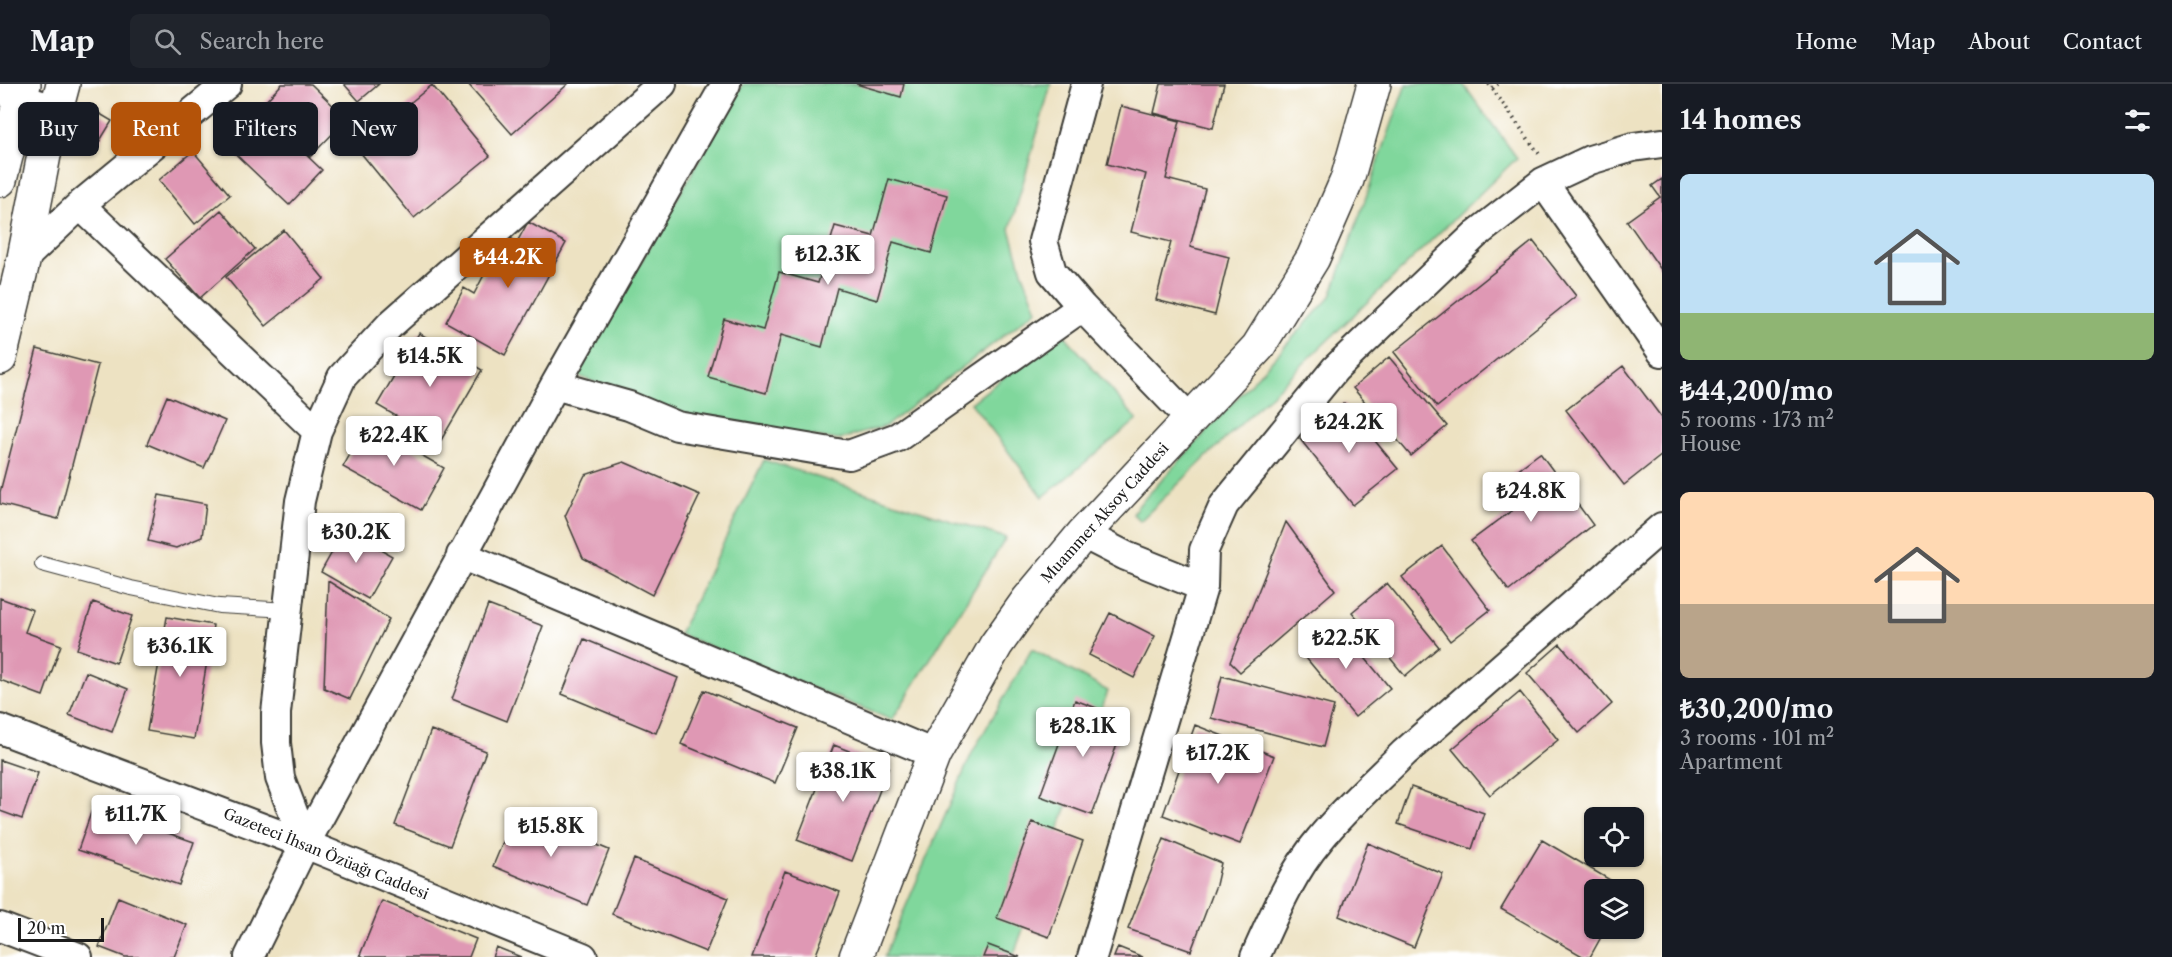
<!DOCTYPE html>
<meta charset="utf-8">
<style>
body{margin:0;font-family:"Libre Caslon Text",serif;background:#20242c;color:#f1f3f6;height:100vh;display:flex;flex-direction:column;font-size:22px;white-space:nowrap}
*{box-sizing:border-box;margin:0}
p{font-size:20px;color:#9ea1a6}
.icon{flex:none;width:33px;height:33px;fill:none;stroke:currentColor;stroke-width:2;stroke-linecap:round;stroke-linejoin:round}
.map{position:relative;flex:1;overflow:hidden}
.panel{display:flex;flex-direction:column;background:#171b24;width:510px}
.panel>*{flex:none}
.top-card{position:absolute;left:18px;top:18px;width:570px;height:54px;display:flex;gap:12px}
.tools{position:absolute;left:1584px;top:723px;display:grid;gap:12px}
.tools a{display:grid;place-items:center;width:60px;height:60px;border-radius:9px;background:#171b24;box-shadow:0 2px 4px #0004;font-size:30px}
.scale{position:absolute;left:18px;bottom:15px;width:86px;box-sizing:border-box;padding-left:6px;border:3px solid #1c1c1c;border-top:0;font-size:16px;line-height:21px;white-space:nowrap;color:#1c1c1c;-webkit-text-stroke:4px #fff;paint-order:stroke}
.price{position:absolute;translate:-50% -51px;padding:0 14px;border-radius:6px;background:#fff;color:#222;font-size:20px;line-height:39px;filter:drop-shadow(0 2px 3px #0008)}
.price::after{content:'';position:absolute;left:50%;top:36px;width:18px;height:14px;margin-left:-9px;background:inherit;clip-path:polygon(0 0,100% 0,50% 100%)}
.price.current{background:#b45309;color:#fff}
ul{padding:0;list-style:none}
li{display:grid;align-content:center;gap:12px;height:318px;padding:0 18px}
li span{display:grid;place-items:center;height:186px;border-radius:9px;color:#555}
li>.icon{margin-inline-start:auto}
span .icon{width:108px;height:108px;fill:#fffc;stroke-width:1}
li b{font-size:26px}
h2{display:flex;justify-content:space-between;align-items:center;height:72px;padding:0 18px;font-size:26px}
.pill{padding:0 21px;border-radius:9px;background:#171b24;box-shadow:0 2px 4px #0004;font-size:21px;line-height:54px}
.pill.current{background:#b45309;color:#fff}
header{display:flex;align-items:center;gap:36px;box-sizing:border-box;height:84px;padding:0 30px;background:#171b24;border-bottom:2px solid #363941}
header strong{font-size:28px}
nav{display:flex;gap:33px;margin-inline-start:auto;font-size:21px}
.search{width:420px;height:54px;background:#20242c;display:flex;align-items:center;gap:15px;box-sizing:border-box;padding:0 21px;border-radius:9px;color:#9ea1a6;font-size:22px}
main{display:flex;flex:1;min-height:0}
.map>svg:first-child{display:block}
</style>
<header>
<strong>Map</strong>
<div class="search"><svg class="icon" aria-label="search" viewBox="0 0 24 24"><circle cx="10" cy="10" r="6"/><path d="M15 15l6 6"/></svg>Search here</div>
<nav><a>Home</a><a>Map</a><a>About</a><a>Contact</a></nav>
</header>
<main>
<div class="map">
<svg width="1662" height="873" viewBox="0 0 1662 873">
<rect width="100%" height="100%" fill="#fff"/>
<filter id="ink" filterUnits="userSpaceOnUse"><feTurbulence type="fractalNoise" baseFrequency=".0167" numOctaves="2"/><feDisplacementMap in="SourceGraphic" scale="12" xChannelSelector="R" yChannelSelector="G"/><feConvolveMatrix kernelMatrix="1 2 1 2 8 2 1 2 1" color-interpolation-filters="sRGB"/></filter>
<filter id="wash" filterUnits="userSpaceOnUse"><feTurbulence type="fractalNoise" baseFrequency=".008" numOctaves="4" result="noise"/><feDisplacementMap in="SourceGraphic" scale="24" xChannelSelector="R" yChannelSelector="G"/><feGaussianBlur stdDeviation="1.35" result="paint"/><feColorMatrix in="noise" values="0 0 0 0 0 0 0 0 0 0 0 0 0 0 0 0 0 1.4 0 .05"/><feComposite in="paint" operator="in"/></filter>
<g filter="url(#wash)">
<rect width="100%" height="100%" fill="#ede2c2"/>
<path fill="#80d79c" stroke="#4e7a5c" stroke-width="1.5" d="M743 0H1051L1010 145 1023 190 1037 226 886 342 838 356 697 333 640 316 576 291Z
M1406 0H1463L1517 74 1140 437 1133 430 1137 423 1331 212Z
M1062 248 1137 336 1043 413 971 319Z
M764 376 1006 454 892 636 679 550Z
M1032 565 1108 607 1013 873H884L972 669Z"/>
<g id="blocks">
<path fill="#df98b4" d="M282 0H311L347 35 310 73 260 23Z
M344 0H379L359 17Z
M468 0H568L512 50Z
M856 0H904L901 13Z
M1161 0H1224L1213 44 1154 29Z
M432 1 490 72 414 134 356 63Z
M1121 22 1180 37 1166 95 1205 105 1190 163 1229 173 1215 231 1156 216 1171 158 1131 148 1146 90 1107 80Z
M90 24 112 37 98 60 76 46Z
M259 26 322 86 289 121 226 61Z
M193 67 230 111 195 140 159 96Z
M889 95 947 111 931 169 893 158 877 216 837 204 822 263 781 251 766 309 708 293 724 235 763 246 779 188 818 199 835 142 873 152Z
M1662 95V187L1627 137 1660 113 1652 102Z
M221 126 255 165 200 214 165 175Z
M528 138 566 159 505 271 446 238 464 204 474 210 505 151 517 158Z
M284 146 324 195 266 242 226 193Z
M1533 157 1576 212 1437 323 1394 268Z
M419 249 482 286 440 358 377 321Z
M37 265 98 281 58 435 0 420V408Z
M1389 273 1447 342 1411 372 1353 304Z
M1623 282 1662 334V371L1624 401 1566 326Z
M167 312 225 337 204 384 147 360Z
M1344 319 1398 385 1353 421 1300 355Z
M367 340 444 384 421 426 343 383Z
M1540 369 1593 441 1509 507 1471 457 1515 424 1497 401Z
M624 378 700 411 652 511 583 474 565 432 585 391Z
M159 411 206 420 202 453 176 464 148 457Z
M1286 438 1335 506 1240 588 1230 578Z
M345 445 392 472 368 515 321 488Z
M1442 462 1490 526 1450 557 1402 493Z
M328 497 389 535 350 615 324 604Z
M1387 499 1439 563 1405 592 1352 528Z
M0 514 33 526 25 548 61 561 43 612 0 596Z
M93 518 132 532 116 579 77 565Z
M488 521 543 542 507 637 452 615Z
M1110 529 1155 552 1134 594 1089 571Z
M167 533 213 541 194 655 147 647Z
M1337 540 1390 604 1355 633 1302 569Z
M584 555 678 594 656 649 562 610Z
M1560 560 1612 620 1579 649 1527 589Z
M86 588 128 605 112 648 69 631Z
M1222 592 1334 622 1323 663 1211 634Z
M704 606 798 644 775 699 681 660Z
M1520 608 1558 656 1490 711 1452 665Z
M1075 616 1126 635 1092 731 1040 712Z
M1195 641 1274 672 1240 760 1163 731Z
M431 646 486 667 450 762 395 741Z
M834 661 889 683 852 777 797 756Z
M0 676 38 689 22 735 0 727Z
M1411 703 1484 729 1472 765 1398 740Z
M93 723 194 758 179 801 78 766Z
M516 727 609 766 587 821 493 782Z
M1032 738 1083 757 1049 853 997 834Z
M1164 755 1221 779 1216 801 1191 867 1128 845Z
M1542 756 1627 806H1594V844H1606L1590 873H1584L1501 825Z
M1368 759 1443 790 1414 863 1339 832Z
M634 775 728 814 706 868 612 830Z
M785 787 840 808 815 873H752Z
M118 813 187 841 174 873H125L99 863Z
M382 817 476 855 469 873H364L360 871Z
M988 861 1020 873H983Z
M496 863 521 873H492Z
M1118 863 1143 873H1114Z"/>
</g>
</g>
<g filter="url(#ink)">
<use href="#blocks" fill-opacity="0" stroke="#3b3a35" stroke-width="1.5"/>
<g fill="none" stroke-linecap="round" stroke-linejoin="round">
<g stroke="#3b3a35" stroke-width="16">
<path id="lane" d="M42 480 131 504 219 522 288 526"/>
</g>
<g stroke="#3b3a35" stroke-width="32">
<path id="street" d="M1086 0 1043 157 1052 188 1082 223 1190 335
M0 4 20 15 56 25
M1543 98 1662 268
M80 121 317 347
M24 174 80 121 227 0
M555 301 629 322 677 342 849 371 898 353 1082 223
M1083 450 1126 472 1203 503 1092 873
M461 471 934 670
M1203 503 1204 466 1224 421 1335 285 1475 151 1543 98 1590 76 1633 63 1662 59
M0 645 305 760 583 873
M305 760 555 301 726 0
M0 843 78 873
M249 873 305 760 280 694 276 659V629L300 417 317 347 342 293 390 241 662 0
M1255 873C1273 833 1291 789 1320 755 1345 724 1376 697 1404 669L1662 443"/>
</g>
<g stroke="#3b3a35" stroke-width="36">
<path id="secondary" d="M0 96 24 0
M0 274 24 174 44 71 63 0
M856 873 934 670 996 561 1028 516 1083 450 1258 263 1313 174 1347 96 1374 0"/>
</g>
<path stroke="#3b3a35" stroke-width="4" stroke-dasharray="1.5 4.5" stroke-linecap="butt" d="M1489 0 1539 70
M1492 4 1498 0"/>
<use href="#lane" stroke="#fff" stroke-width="14"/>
<use href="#street" stroke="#fff" stroke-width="28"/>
<use href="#secondary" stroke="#fff" stroke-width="33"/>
</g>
</g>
<g text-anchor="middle" stroke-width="5" stroke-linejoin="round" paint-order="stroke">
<g font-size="15" fill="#1c1c1c" stroke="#fff">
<text transform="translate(1105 429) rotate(-48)" y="5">Muammer Aksoy Caddesi</text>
<text transform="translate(326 770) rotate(22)" y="5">Gazeteci İhsan Özüağı Caddesi</text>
</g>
</g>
</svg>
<div class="tools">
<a><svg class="icon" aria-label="locate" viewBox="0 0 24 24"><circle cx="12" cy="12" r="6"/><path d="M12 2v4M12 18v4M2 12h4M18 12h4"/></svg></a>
<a><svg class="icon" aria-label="layers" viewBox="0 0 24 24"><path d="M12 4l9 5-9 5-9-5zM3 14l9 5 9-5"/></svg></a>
</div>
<div class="scale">20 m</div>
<b class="price" style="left:828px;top:202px">₺12.3K</b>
<b class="price current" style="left:508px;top:205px">₺44.2K</b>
<b class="price" style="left:430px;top:304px">₺14.5K</b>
<b class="price" style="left:1349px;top:370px">₺24.2K</b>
<b class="price" style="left:394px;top:383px">₺22.4K</b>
<b class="price" style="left:1531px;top:439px">₺24.8K</b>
<b class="price" style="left:356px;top:480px">₺30.2K</b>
<b class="price" style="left:1346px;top:586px">₺22.5K</b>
<b class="price" style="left:180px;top:594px">₺36.1K</b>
<b class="price" style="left:1083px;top:674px">₺28.1K</b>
<b class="price" style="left:1218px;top:701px">₺17.2K</b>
<b class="price" style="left:843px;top:719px">₺38.1K</b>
<b class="price" style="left:136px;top:762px">₺11.7K</b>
<b class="price" style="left:551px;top:774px">₺15.8K</b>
<div class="top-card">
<a class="pill">Buy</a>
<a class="pill current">Rent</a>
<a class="pill">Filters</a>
<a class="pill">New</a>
</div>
</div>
<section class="panel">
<h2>14 homes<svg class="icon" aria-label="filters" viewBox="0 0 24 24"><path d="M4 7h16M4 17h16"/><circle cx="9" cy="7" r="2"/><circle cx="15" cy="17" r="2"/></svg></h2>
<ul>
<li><span style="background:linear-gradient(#bfe0f5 75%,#8fb573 0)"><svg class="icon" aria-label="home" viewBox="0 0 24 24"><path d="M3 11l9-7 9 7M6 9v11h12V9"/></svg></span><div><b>₺44,200/mo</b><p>5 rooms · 173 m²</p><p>House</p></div></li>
<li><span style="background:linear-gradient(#ffd9b3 60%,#b9a48a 0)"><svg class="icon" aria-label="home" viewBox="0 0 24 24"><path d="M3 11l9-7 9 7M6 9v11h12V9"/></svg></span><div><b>₺30,200/mo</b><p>3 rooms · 101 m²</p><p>Apartment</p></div></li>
</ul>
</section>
</main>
